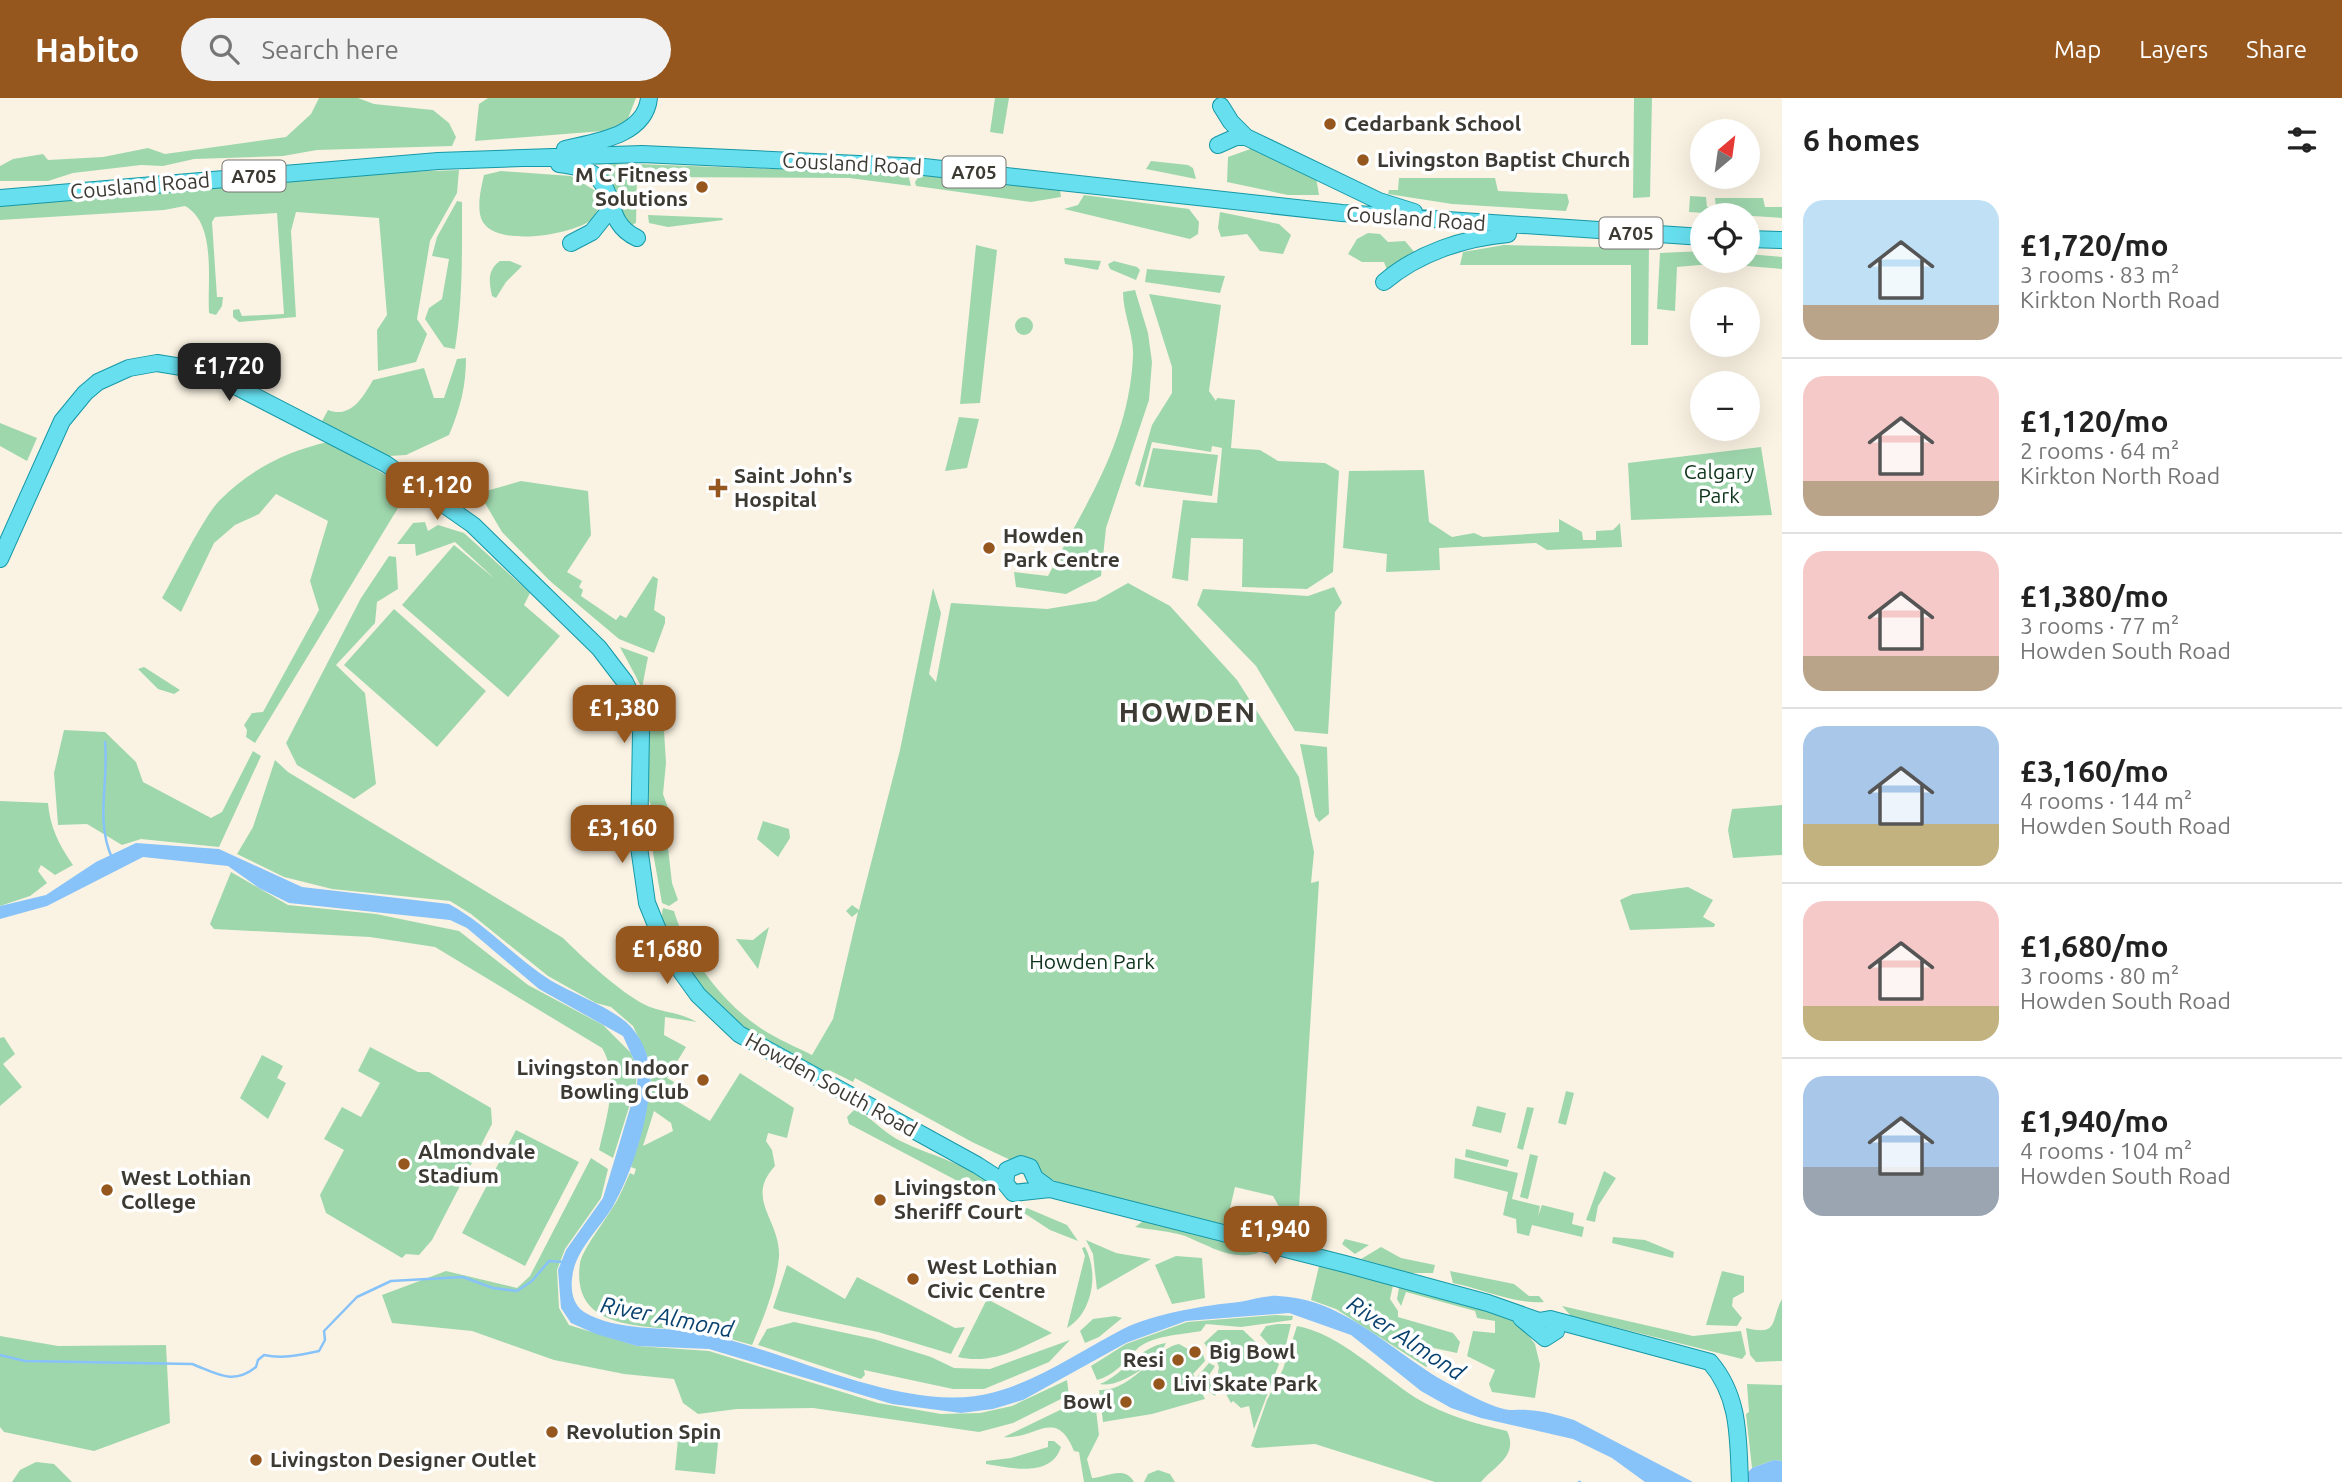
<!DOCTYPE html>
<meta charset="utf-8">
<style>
body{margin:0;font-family:Ubuntu,sans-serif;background:#f2f2f2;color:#222;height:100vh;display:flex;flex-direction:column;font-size:26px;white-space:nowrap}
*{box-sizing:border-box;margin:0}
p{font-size:23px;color:#767676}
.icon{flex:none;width:38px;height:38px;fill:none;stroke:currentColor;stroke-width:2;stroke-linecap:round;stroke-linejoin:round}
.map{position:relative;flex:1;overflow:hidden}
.details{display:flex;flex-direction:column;background:#fff;width:560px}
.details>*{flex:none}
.needle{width:46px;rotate:29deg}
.buttons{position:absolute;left:1690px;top:21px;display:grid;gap:14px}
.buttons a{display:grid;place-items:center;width:70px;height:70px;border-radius:50%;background:#fff;box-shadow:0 7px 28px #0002;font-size:35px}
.price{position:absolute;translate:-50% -60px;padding:0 16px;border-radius:14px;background:#96571e;color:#fff;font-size:23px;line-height:46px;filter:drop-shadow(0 2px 4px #0008)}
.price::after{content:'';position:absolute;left:50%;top:42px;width:21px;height:16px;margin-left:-10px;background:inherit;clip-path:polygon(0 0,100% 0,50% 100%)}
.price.active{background:#222;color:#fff}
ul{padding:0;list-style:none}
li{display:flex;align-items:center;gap:21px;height:175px;padding:0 21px}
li+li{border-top:2px solid #e0e0e0}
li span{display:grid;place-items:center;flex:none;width:196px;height:140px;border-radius:21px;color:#555}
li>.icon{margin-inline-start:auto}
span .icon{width:84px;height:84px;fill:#fffc;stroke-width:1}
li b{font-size:30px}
h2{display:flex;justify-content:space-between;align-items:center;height:84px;padding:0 21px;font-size:30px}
header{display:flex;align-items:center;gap:42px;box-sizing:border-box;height:98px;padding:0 35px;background:#96571e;color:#fff}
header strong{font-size:33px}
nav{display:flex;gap:38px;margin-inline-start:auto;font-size:24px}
.search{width:490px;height:63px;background:#f2f2f2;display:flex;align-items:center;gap:18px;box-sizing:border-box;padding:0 24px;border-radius:38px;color:#767676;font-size:26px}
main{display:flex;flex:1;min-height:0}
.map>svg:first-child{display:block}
</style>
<header>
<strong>Habito</strong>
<div class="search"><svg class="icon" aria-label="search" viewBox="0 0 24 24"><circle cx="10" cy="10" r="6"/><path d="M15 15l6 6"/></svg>Search here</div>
<nav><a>Map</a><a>Layers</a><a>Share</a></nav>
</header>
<main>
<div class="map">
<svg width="1782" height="1384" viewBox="0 0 1782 1384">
<rect width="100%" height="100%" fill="#faf3e3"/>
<path fill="#9fd7ad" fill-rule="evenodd" d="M319 0H358L374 6 433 12 449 25 456 39 452 48 317 52 283 58 194 61 163 68 141 67 73 75 48 83H0V68L13 61 43 56 48 62 103 59 148 50 165 56 286 39 311 16Z
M488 0H636L627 23 603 33 475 43 479 6Z
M995 0H1009L1003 36 990 34Z
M1634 0H1652L1650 99 1633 100Z
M1256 49 1316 79 1319 97H1288L1227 84 1228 59Z
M1151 63 1188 67 1193 70 1196 81 1146 71Z
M611 65 908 76 911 88 849 80 637 79 636 125 628 129 604 78V68Z
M459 72 457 95 430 143 417 221 427 236 416 264 378 273 377 232 387 217 379 120 296 114 291 133 296 219 239 224 233 219V212L239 211 242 218 284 216 277 115 215 119 212 124 217 199H223L222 208 216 217 209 215C207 182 217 126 185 108L164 112 0 122V106L401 74Z
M501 73 571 78 599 95 602 103C599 109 595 118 591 122 572 137 491 151 481 120 477 107 481 90 484 77Z
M920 77 1060 92 1061 99 1031 104 916 88 915 84Z
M1399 80H1495L1498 93 1567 96 1569 104 1566 113 1452 106 1388 96 1389 92H1398Z
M1084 97 1189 111 1199 124 1198 136 1190 141 1064 111 1078 107Z
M1690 98 1706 99 1707 109 1716 110 1715 100H1763L1765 109H1782V120L1689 114Z
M457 103 462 104C462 153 463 202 455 251L444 249 425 221 429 210 442 201 449 161 432 158 437 139Z
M1220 114 1279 126 1291 137 1283 156 1260 153 1247 136 1221 139 1218 130Z
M648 117 722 120 723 122 668 129 649 125Z
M1368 135 1380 136 1388 144 1405 143 1416 156 1387 172 1384 164H1362L1348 156 1357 141Z
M976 147 997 152 980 305 960 306Z
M1504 147 1649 150 1648 247H1631V167H1460L1463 154Z
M1703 153V163H1748V156L1782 159V171L1747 168 1745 163 1677 169 1675 213 1657 211 1660 155Z
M1064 160 1101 163 1098 172 1065 166Z
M500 163H510L522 168 506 184 496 200 492 198C489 184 487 172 500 163Z
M1114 163 1137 169 1140 172 1136 182 1110 171 1108 166Z
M1147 171 1225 178 1220 195 1145 184Z
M1135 192 1148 235 1152 264 1149 302 1106 430 1101 478 1066 496 1016 489 1014 474 1048 478C1086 405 1129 344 1133 258 1134 237 1123 216 1123 194Z
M1149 196 1221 207 1209 293 1216 303 1217 300 1235 302 1231 350 1260 352 1278 363 1325 365 1339 373 1333 474 1307 491 1242 489 1243 441 1191 440 1188 483 1172 480 1183 402 1217 405 1222 350 1212 348 1211 354 1152 344 1140 389 1135 386 1152 327 1172 295V269Z
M1015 228a9 9 0 1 1 18 0a9 9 0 1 1-18 0Z
M466 260C466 289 460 311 449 337L406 357 389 358 321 325 328 312C351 321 363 299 373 282L424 270 434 300H444L457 261Z
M959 319 979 321 967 370 945 373Z
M0 325 37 340 27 363 0 348Z
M328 344 398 384V410L255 645 246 639 247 632 244 627 252 615 263 614 319 512 310 483 328 423 276 396 259 416 235 427 214 445 181 514 162 500C176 476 203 419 220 402 249 372 287 353 328 344Z
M1761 349 1772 417 1631 422 1628 365Z
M1153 350 1218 357 1212 398 1143 389Z
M1424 372 1429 424 1452 439 1474 435 1483 439 1559 434V421L1582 434 1583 442H1596V433L1613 432 1620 425 1622 449 1547 452 1536 445 1439 450 1440 472 1386 474 1387 456 1343 450 1349 373Z
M521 383 588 393 591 437 567 474 582 483 579 489 583 492 581 498 616 522 620 517 626 520 653 478 658 481 654 512 665 519V525L654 555 619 541 550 483 502 434 479 395Z
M425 424 428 433 438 427 464 435 530 495 524 507 560 538 508 599 402 507 454 447 495 481 455 444 416 458 415 446H397L413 425Z
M389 458 396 459 398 491 377 504 375 525 336 567 365 595 376 686 354 701 297 667 286 645 361 500Z
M1128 485 1170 508 1237 582 1299 679 1314 754 1311 785 1319 783 1298 1126 1293 1146 1282 1144 1286 1121 1273 1098 1235 1089 1225 1132 1066 1088 972 1044 855 980 853 984 829 972 824 978C759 940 714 918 675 850 668 839 659 823 663 810L674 813C687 857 721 903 759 929 775 940 794 948 812 957L833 921 858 814 852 819 846 813 852 807 859 812 900 652 933 490 941 515 929 576 936 584 951 505 1047 511 1096 503Z
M1334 489 1342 505 1335 514 1328 636 1295 633 1256 568 1197 507 1203 491 1308 498Z
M394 511 486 593 437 649 344 567Z
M620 549 648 559 642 590Z
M144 569 180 592 174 596 158 591 138 571Z
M649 613 663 616 666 665 663 696 668 710 662 715 653 711 649 703Z
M64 632 105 634 136 664 143 684 211 720 222 714 253 653 261 658 219 749 141 741 122 747 87 726 58 727 54 675Z
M1300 646 1327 649 1329 716 1319 724 1315 718Z
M275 662 288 674 563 840C582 859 625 899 650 909 667 915 678 914 697 924L665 919 664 937 686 949 667 980 674 984 667 997 710 1023 740 975 794 1010 787 1040 768 1035 766 1043 772 1052 775 1068C744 1101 781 1122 779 1159 776 1190 764 1219 752 1247 733 1242 714 1235 695 1233 647 1227 570 1235 580 1165 583 1150 605 1123 613 1109 620 1099 624 1087 630 1075L634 1077 636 1071 631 1069 650 991 651 966 633 928 611 909 596 905 548 878 471 816 450 803 332 791 284 779 237 756 253 729ZM654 1013 671 1025 673 1033 643 1048Z
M0 703 48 705C50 729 59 747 73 767L55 777 41 767 38 773 47 785 30 798 0 808Z
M1782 707V757L1733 760 1728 732 1732 711Z
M763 723 789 731 790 740 778 759 757 741Z
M655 741H667L672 785 678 802 669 808 662 805 652 749Z
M231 774 288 807 376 816 459 833 528 887 603 927 631 955 637 971 636 987 613 1060 599 1052C606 1021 620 979 602 950L435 849 370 839 214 831 210 826Z
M1688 789 1713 802 1703 819 1715 826 1714 829 1630 832 1620 802 1633 796Z
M769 829 758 871 736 841 753 842Z
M4 939 15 956 3 966 22 989 0 1008V940Z
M370 949 418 974H429L491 1010 492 1026 432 1142 419 1157 406 1156 402 1160 326 1115 320 1097 344 1052 324 1041 342 1009 361 1019 380 985 358 973Z
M262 957 283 968 277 980 286 985 268 1021 240 1000Z
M1566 993 1574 995 1566 1027 1558 1025Z
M1477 1008 1506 1015 1501 1035 1472 1028Z
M1527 1009 1534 1010 1523 1052 1517 1050Z
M855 1011C870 1019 882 1032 895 1040 927 1058 973 1065 998 1094L990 1100 849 1026 847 1019Z
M516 1032 579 1064 525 1168 462 1135Z
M1466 1051 1509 1062 1507 1069 1465 1059Z
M1530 1056 1538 1058 1528 1101 1520 1099Z
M591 1060 608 1071 601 1100 565 1151 557 1172 559 1210 569 1227 637 1248 709 1253 878 1305 941 1316 980 1315 1012 1308 1067 1282 1069 1297 1013 1325 979 1334 813 1310 737 1311 698 1316 683 1305 674 1281 624 1276 554 1262 472 1233 392 1225 382 1197 446 1173 517 1190 530 1178Z
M1455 1060 1518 1075 1512 1101 1540 1108 1538 1118 1542 1107 1574 1115 1572 1126 1584 1129 1582 1139 1532 1127 1529 1138 1517 1135 1516 1121 1503 1117 1508 1094 1454 1080Z
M1604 1073 1616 1080 1598 1108 1595 1124 1586 1122Z
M1027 1110 1067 1127 1078 1143 1050 1132 1021 1113Z
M1146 1121 1256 1149 1258 1155C1231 1163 1210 1148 1185 1138 1170 1133 1151 1132 1135 1129Z
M1613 1139 1645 1142 1674 1154 1673 1160 1612 1145Z
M1345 1141 1369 1147 1355 1156 1342 1146Z
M1086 1142 1116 1155 1151 1161 1097 1192 1093 1156Z
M1085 1149C1099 1174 1093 1215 1067 1230L1085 1158 1082 1150Z
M1381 1149 1401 1160 1435 1167 1433 1175H1409L1361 1161Z
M1176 1158 1202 1160 1205 1200 1172 1206 1155 1167Z
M787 1167 845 1201 857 1179 955 1230 965 1229 951 1256 878 1234 780 1213 773 1210Z
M1319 1168 1394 1183 1390 1201 1398 1213V1219L1453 1235 1460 1244 1457 1255 1429 1249 1434 1264 1426 1269 1336 1211 1311 1202Z
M1450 1173 1514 1186 1529 1198H1539L1544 1204C1513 1206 1483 1191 1453 1185Z
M1722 1173 1744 1178V1194L1733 1200 1732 1208 1742 1220 1737 1228 1706 1227Z
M1400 1184 1515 1220 1535 1246 1540 1267 1535 1300 1492 1294 1489 1286 1495 1272 1467 1258 1473 1233 1495 1235V1223L1477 1220 1475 1213 1406 1194 1401 1208 1397 1201Z
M987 1201 1052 1235C1021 1250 992 1267 958 1259Z
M1782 1201V1263L1756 1264 1750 1257 1746 1230C1780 1238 1770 1223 1782 1201Z
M1562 1208 1693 1238 1741 1233 1746 1256 1742 1261 1571 1218Z
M1276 1217 1293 1218 1292 1222 1241 1229 1206 1226 1201 1233C1181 1237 1151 1237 1136 1252 1126 1263 1113 1278 1097 1282L1091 1268 1126 1246 1187 1224Z
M1115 1218 1122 1220 1099 1239 1085 1245 1080 1233 1093 1221Z
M794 1224 874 1241 931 1259 954 1270 990 1271 1070 1242 1049 1264 984 1291H953L864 1272 865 1277 861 1281 758 1247 767 1231Z
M1278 1226H1291L1284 1255 1280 1259 1260 1237 1266 1228Z
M1297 1228C1338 1235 1382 1278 1416 1300 1444 1317 1476 1326 1507 1333 1519 1358 1494 1368 1481 1384H1435L1315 1346 1256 1350 1251 1348 1267 1302 1283 1271Z
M1218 1232H1243L1279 1266 1254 1331 1249 1308 1241 1310 1233 1303 1231 1305 1217 1280 1219 1269 1215 1259 1204 1245Z
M0 1238 58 1248 166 1247 170 1325 94 1353 4 1334 0 1329Z
M1166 1245C1159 1262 1120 1291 1100 1286 1125 1276 1138 1249 1166 1245Z
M1179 1246 1188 1251 1194 1246 1201 1249 1205 1263 1193 1276 1205 1301 1152 1316 1103 1324 1099 1292C1133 1294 1156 1249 1179 1246Z
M1209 1265 1215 1268 1208 1279 1218 1292 1215 1298 1202 1289 1197 1279Z
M1747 1286 1782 1287V1363L1774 1362 1752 1370 1746 1316 1749 1314Z
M1095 1303 1099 1337 1087 1361 1092 1380C1107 1379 1125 1367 1134 1384H1084L1079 1354 1074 1353C1056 1308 1035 1342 1004 1339L1060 1312Z
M679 1331 719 1335 715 1376 675 1372Z
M1048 1343H1054L1061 1349C1051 1380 1011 1370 986 1366V1363L1011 1360 1048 1349Z
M36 1364 54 1366 72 1384H12L20 1372Z
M1158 1372 1170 1376 1175 1384H1144L1148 1376Z"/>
<path fill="#87c2f9" d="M136 745 219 751 302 789 449 806C486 826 514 859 550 882 573 896 616 911 632 930 646 947 652 966 650 989 646 1029 632 1075 612 1110 600 1129 580 1149 574 1170 570 1185 570 1205 584 1214 617 1234 664 1228 701 1235 788 1252 908 1319 995 1294 1040 1282 1082 1252 1123 1231 1152 1216 1206 1207 1239 1204 1252 1202 1265 1197 1278 1198 1348 1201 1395 1258 1453 1288 1468 1296 1487 1307 1504 1311 1511 1313 1520 1311 1527 1312 1544 1313 1558 1317 1574 1322L1693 1384H1645L1612 1360 1573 1341 1481 1320 1451 1310 1421 1293 1351 1237 1289 1215 1186 1223 1126 1245 1023 1302 993 1311 961 1315 892 1306 709 1251 637 1248 596 1236 571 1225 561 1210 558 1172 566 1152 603 1100 637 987 638 971 623 938 539 891 467 830 450 822 289 805 259 790 228 768 143 759 47 808 0 821V808L46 797 96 764Z
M1774 1362 1782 1363V1384H1739L1752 1370Z"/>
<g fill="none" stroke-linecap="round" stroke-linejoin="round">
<path stroke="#87c2f9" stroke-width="2.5" d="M105 644C109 684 95 722 112 760
M0 1257 25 1263 192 1266C216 1275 233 1288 256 1269L258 1262 264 1257C282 1261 301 1257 319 1253L325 1242 324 1233 357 1199 391 1183 463 1179 493 1190 517 1193 532 1183 549 1163 564 1164
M1579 1384H1580"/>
<g stroke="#1698a6" stroke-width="18">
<path id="major" d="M1221 8 1231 24 1246 39
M1218 47 1236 39H1246L1379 103 1414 114
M565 51C595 44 645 38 649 0
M559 66C630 73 594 120 637 140
M0 100 438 63 642 56 924 69 1342 115 1703 139
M1748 141 1782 142
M571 145 592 134 612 109
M1384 184C1418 155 1464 140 1508 136
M0 461 62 323 85 295 98 284 129 270 157 265 206 273 386 366 473 427 599 550 625 584 633 601 641 634 639 749 647 805 667 854 698 897 739 936 977 1067 1005 1085 1013 1095 1050 1091 1345 1166 1488 1205 1539 1223 1550 1221 1710 1264C1740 1299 1738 1340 1740 1384
M1005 1085 1007 1072 1021 1066 1030 1069 1035 1080 1050 1091
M1521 1220 1545 1240 1556 1233 1552 1222"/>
</g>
<use href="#major" stroke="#67dfef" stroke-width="16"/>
</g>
<g fill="#96571e" stroke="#fff" stroke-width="2.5">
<circle cx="1330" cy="26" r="7"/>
<circle cx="1363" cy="62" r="7"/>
<circle cx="702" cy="89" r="7"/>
<path d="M714.5 379.5h7v7h7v7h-7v7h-7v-7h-7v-7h7z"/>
<circle cx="989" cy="450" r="7"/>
<circle cx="703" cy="982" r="7"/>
<circle cx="404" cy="1066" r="7"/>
<circle cx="107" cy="1092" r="7"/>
<circle cx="880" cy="1102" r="7"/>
<circle cx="913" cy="1181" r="7"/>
<circle cx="1195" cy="1254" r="7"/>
<circle cx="1178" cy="1262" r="7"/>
<circle cx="1159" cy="1286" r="7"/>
<circle cx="1126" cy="1304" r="7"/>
<circle cx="552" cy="1334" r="7"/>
<circle cx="256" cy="1362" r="7"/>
</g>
<g text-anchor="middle" stroke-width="7" stroke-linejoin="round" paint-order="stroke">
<g fill="#fff" stroke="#777571" stroke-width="2">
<rect x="942.5" y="58.5" width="63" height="31" rx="5"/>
<rect x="222.5" y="62.5" width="63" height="31" rx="5"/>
<rect x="1599.5" y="119.5" width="63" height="31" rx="5"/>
</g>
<g font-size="19" font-weight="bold" fill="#3d3a34">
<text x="974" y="81">A705</text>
<text x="254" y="85">A705</text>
<text x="1631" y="142">A705</text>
</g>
<g font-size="21" font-weight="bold" fill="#3d3a34" stroke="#fff" text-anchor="start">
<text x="1344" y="33">Cedarbank School</text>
<text x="1377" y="69">Livingston Baptist Church</text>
<text x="688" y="84" text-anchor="end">M C Fitness<tspan x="688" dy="24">Solutions</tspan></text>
<text x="734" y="385">Saint John's<tspan x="734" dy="24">Hospital</tspan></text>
<text x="1003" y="445">Howden<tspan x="1003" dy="24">Park Centre</tspan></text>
<text x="689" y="977" text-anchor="end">Livingston Indoor<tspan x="689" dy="24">Bowling Club</tspan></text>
<text x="418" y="1061">Almondvale<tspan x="418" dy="24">Stadium</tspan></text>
<text x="121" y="1087">West Lothian<tspan x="121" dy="24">College</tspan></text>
<text x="894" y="1097">Livingston<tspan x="894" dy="24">Sheriff Court</tspan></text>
<text x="927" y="1176">West Lothian<tspan x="927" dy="24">Civic Centre</tspan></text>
<text x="1209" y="1261">Big Bowl</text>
<text x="1164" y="1269" text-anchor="end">Resi</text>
<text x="1173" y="1293">Livi Skate Park</text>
<text x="1112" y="1311" text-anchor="end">Bowl</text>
<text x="566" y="1341">Revolution Spin</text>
<text x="270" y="1369">Livingston Designer Outlet</text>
</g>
<g font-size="21" fill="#3d3a34" stroke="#fff">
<text transform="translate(852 66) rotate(3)" y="7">Cousland Road</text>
<text transform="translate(140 88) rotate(-5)" y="7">Cousland Road</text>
<text transform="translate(1416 121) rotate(4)" y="7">Cousland Road</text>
<text transform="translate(831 987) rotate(29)" y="7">Howden South Road</text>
</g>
<g font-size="21" fill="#0e341c" stroke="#fff">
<text x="1719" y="381">Calgary<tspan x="1719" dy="24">Park</tspan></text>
<text x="1092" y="871">Howden Park</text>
</g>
<g font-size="23" font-style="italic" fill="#09426e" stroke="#fff">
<text transform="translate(667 1219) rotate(11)" y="8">River Almond</text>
<text transform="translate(1406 1240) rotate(33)" y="8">River Almond</text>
</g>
<g font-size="28" font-weight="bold" letter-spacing="2" fill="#3d3a34" stroke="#fff">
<text x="1188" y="624">HOWDEN</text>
</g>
</g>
</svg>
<div class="buttons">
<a><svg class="needle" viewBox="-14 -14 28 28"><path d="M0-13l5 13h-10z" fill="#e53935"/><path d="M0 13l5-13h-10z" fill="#767676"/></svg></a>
<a><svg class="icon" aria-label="locate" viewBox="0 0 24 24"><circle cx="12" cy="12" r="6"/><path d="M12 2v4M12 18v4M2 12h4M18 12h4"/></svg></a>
<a>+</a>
<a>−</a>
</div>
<b class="price active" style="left:229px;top:305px">£1,720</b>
<b class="price" style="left:437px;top:424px">£1,120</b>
<b class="price" style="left:624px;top:647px">£1,380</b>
<b class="price" style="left:622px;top:767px">£3,160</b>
<b class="price" style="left:667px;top:888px">£1,680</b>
<b class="price" style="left:1275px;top:1168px">£1,940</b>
</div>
<section class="details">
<h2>6 homes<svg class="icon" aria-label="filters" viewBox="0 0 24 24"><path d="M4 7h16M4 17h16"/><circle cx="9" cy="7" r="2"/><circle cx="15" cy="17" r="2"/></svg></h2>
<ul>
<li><span style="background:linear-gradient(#bfe0f5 75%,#b9a48a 0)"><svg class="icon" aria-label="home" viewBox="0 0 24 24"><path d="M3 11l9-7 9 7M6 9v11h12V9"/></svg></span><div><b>£1,720/mo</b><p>3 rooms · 83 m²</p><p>Kirkton North Road</p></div></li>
<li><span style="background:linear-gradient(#f6c9c9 75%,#b9a48a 0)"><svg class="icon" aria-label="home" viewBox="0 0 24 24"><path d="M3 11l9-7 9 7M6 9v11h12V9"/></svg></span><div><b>£1,120/mo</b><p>2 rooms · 64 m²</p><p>Kirkton North Road</p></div></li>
<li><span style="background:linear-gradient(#f6c9c9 75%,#b9a48a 0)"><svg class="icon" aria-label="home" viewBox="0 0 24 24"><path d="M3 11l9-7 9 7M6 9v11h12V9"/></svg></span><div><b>£1,380/mo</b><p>3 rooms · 77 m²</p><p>Howden South Road</p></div></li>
<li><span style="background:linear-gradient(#a9c7e8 70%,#c2b280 0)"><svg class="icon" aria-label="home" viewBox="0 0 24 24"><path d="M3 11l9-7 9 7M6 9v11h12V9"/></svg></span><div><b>£3,160/mo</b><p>4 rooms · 144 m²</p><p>Howden South Road</p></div></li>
<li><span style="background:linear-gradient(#f6c9c9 75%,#c2b280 0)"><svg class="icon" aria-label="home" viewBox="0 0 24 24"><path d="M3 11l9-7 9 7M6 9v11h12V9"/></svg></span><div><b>£1,680/mo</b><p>3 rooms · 80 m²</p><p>Howden South Road</p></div></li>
<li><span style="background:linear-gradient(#a9c7e8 65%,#9aa5b1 0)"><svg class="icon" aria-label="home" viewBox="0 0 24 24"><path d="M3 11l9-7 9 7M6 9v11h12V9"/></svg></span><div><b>£1,940/mo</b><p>4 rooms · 104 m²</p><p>Howden South Road</p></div></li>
</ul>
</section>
</main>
